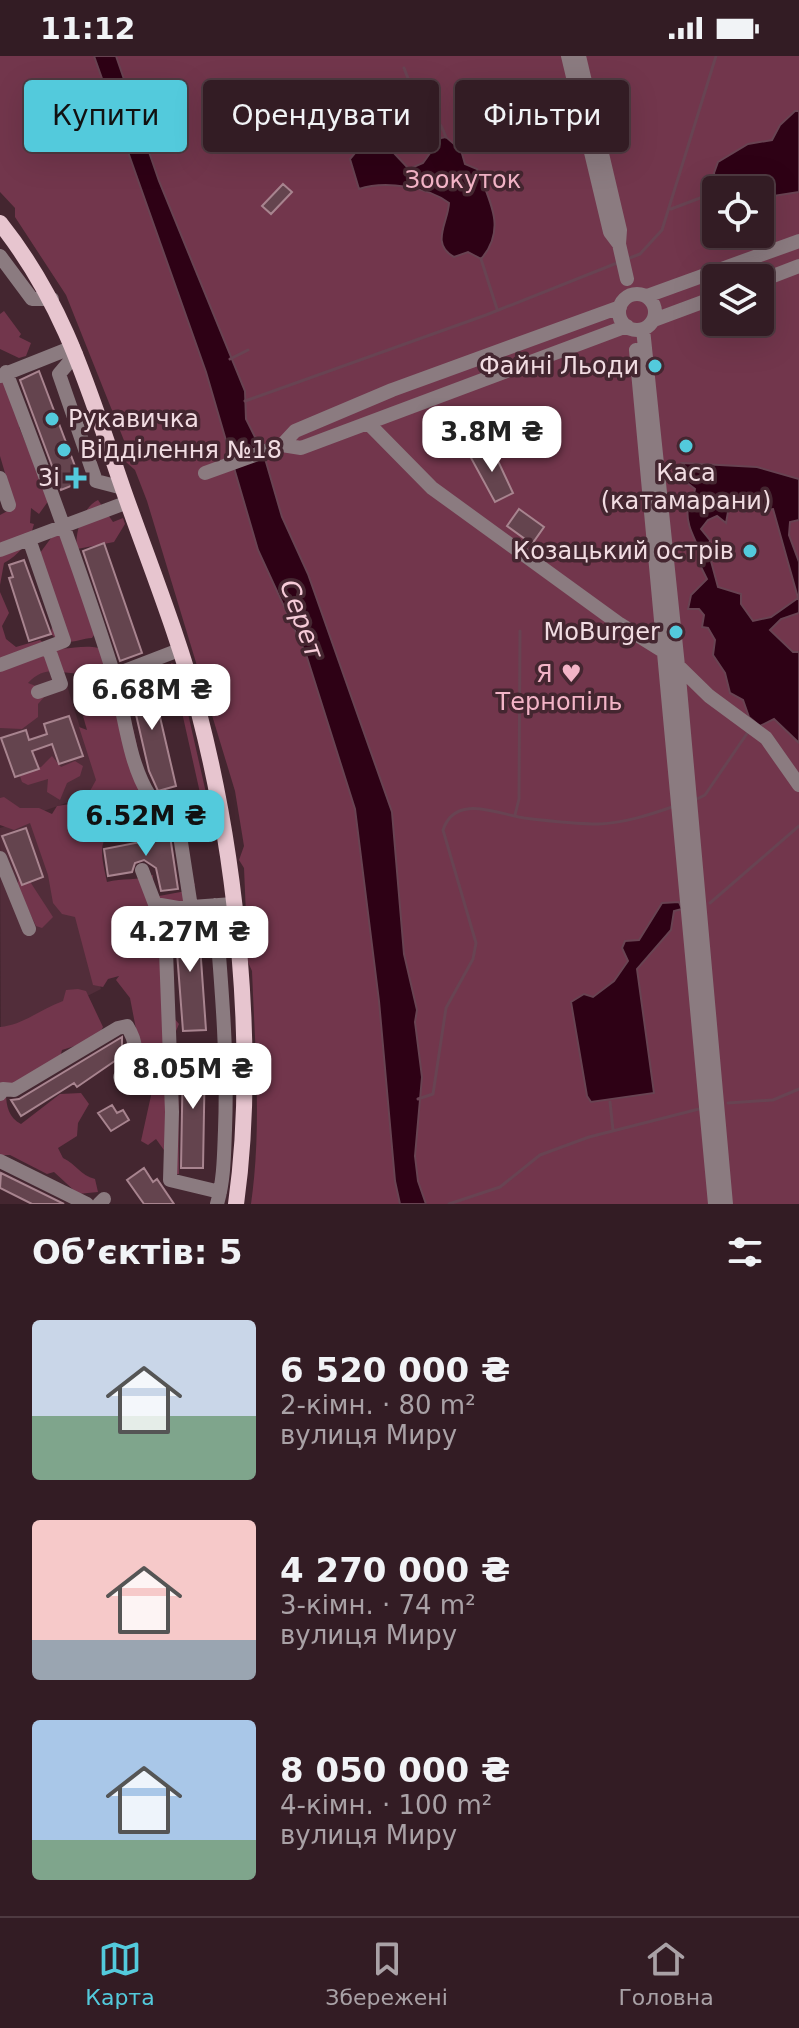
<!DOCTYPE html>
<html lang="uk">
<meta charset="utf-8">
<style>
body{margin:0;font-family:"DejaVu Sans",sans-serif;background:#3b252c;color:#f1f3f6;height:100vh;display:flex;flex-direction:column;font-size:30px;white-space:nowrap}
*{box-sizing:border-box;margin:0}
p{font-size:26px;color:#a9a1a6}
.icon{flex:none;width:44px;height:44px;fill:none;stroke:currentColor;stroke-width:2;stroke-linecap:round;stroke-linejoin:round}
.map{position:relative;height:1148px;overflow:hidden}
.panel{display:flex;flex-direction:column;background:#331c24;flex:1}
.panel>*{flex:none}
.hud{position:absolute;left:24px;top:24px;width:752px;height:72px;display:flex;gap:16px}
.tools{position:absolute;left:702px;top:120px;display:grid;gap:16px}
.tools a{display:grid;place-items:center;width:72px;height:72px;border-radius:8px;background:#331c24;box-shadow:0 8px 32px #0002,0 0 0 2px #4e3a41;font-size:40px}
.price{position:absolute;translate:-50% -68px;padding:0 18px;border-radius:16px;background:#fff;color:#222;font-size:26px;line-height:52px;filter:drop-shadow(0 2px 4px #0008)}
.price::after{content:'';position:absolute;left:50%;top:48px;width:24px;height:18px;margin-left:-12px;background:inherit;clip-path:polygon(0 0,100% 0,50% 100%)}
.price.selected{background:#53cadc;color:#111}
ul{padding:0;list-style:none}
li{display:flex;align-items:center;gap:24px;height:200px;padding:0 32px}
li span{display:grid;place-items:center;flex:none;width:224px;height:160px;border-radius:8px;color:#555}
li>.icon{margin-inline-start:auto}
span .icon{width:96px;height:96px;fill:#fffc;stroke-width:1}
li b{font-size:34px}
h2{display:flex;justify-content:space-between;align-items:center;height:96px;padding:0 32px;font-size:34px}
.tag{padding:0 28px;border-radius:8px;background:#331c24;box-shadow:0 8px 32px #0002,0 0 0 2px #4e3a41;font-size:28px;line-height:72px}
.tag.selected{background:#53cadc;color:#111}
.status{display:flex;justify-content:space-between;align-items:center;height:56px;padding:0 40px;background:#331c24;direction:ltr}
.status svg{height:22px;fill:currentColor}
.dock{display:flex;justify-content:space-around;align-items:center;height:112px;border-top:2px solid #4e3a41;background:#331c24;font-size:22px;color:#a9a1a6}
.dock a{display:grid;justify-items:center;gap:4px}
.dock .selected{color:#53cadc}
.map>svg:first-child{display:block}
</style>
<div class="status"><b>11:12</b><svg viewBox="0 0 49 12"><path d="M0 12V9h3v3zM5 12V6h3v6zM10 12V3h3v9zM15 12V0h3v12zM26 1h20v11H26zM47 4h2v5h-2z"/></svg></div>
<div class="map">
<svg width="799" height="1148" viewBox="0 0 799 1148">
<rect width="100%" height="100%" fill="#442630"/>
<path fill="#522d3a" d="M58 601 100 735 4 769 0 758V621Z
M40 760 101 933 1 984 0 772Z"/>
<path fill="#72364c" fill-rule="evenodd" d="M0 0H799V1148H251C262 1071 255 994 252 915L248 906 244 812 239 804 244 790 235 735 147 445 135 414 126 406 127 392 66 239 15 161V152L0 136ZM716 134H760V178H716ZM716 222H760V266H716Z
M4 255 21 278 19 281 31 287 26 300 19 302 0 293V258Z
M0 319 25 360 19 371 49 444 39 458 31 452 30 467 34 468C30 485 19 499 4 507L0 529V459L15 451 0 400Z
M98 444 113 466 123 462 125 468 114 486 77 493C74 476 84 450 98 444Z
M54 478 64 479V492L70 499 98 573 92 582C77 583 61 593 51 577L54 556 37 501Z
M0 536 9 557 2 570 6 583 16 591 40 584C59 603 85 582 107 596 120 640 146 687 138 733 134 759 103 769 102 795 102 805 105 816 107 826 122 822 138 825 153 819L152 835 159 840 186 835 184 820 195 828 187 844 161 857 152 882C173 907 156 945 179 968L167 996 178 1000 179 1118H173L169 1101 156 1083 148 1089 141 1085 154 1026 142 1004 130 942 116 924 119 920 108 923 103 931 93 929 75 861 62 858 53 847 48 819 30 767 14 774 0 769V742L4 741 20 752H39L52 758 57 750 84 746 96 724 79 671 87 674 83 660 101 644 88 617C63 620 47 606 28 627L41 632 45 640 38 648V661L22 673 0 672Z
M171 607 177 609 206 737H200Z
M52 700 61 711 75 705 83 710 80 720 67 727 60 744 47 736 48 723 28 729 22 726 19 717 41 711Z
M27 821 53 861 42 872 36 870 17 830 19 822Z
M78 933 86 935 103 971 97 983 62 994 59 1005 6 1037C6 1050 9 1062 21 1068L60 1038 81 1037 89 1048 78 1067 77 1080 58 1092 63 1102C76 1108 80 1119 95 1123L98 1136 78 1138 54 1116 47 1118 10 1099H3L0 1109V971C23 969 41 953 63 945L66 934Z"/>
<path fill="#2e0115" stroke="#684352" stroke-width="2" fill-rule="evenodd" d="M94 0H116L159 125 245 335 246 363 264 399 282 461 308 518 392 756 404 898 417 954 415 966 422 1021 415 1100 418 1125 426 1148H400L395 1125 379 945 355 753 306 598 258 494 206 316Z
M795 55H799V136L760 142V134H717L714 117 718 106 748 88 772 84 780 69Z
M370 79 392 82 397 88 393 96 409 113 423 107 441 82 446 81 461 94 465 108 477 113C490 145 507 174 481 203L468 196 454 201C430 188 448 167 449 147 428 131 385 124 359 133L350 103Z
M682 407 757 411 799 423V464L790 466 789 479 799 506V557L781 563 770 574 793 596H799V687L774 663 760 670 749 661 743 644 730 637 725 617 713 599 715 584 708 572 702 571 704 559 699 553H688L691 539 707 523 698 505 701 498C696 484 685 469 688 452 689 446 694 441 695 433L686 426 687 413ZM753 447 764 454 773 453 798 542 771 561 753 565 741 548V538L718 531 708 494 710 484 701 473 708 464 717 460 726 467 728 456 733 452 745 456 747 449Z
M679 846 682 853 674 855 671 874 637 913 654 1037 591 1046 587 1040 571 946 584 938 593 941 614 925 628 905 622 892 625 885 639 884 662 847Z"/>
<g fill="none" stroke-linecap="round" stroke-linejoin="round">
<path stroke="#684352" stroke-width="3" d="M404 12C412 39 436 53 446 81
M671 153 716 136
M481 203 497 253
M627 203 640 198 662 174 716 0
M230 303 248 294
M245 345 486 259 617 207
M695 744 705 739 748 676
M515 759 519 743 520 575
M710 847 799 770
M418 1043 433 1038 446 952 473 903 476 887 443 774C455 737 498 758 524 762 549 765 574 768 599 768 624 767 649 759 672 751
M610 1046 613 1074
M728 1047 773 1044 799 1033
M449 1148 500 1131 540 1099 589 1081 699 1053"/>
</g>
<path fill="#64444e" stroke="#a8848f" stroke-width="2" d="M283 128 292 136 271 158 262 150Z
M39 315 81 426 61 434 20 324Z
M491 390 513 437 495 446 470 400Z
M519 453 544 471 532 488 507 470Z
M104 487 142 597 120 605 83 495Z
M24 504 51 578 29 585 9 522 13 521 9 509Z
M150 618 176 730 158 735 149 715 128 624Z
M69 660 83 700 59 708 52 688 32 695 39 713 15 721 1 682 26 674 29 684 47 678 44 668Z
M26 772 43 821 22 829 2 780Z
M169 773 178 833 161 835 156 812 144 804 135 807 132 816 108 820 104 793 151 784 150 775Z
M198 861 206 974 183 975 175 870 181 862Z
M122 981V1000L77 1031 74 1027 21 1060 11 1044 19 1043Z
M183 998 205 999 203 1112H181Z
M112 1049 117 1057 123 1054 129 1064 111 1075 98 1057Z
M144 1112 153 1126 157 1123 174 1148H144L127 1124Z
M1 1117 64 1148H32L0 1132Z"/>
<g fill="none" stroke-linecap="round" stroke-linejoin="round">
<path stroke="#8b7b80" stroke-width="14" d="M568 0 610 176 619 188
M579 0 620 174 619 188 627 223
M0 200 32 243H52
M760 225 799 210
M619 256a18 18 0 1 1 36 0a18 18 0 1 1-36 0Z
M647 240 799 185
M654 264 716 241
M643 273 678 610 726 1148
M636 294 715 1148
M76 298 59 318 96 425 123 432
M6 316C44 415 81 515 113 616 125 656 127 703 149 739
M0 320 73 291
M368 367 432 432 618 567 663 595 709 640 766 682 799 729
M282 389 301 392 627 270
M205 417 282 389 295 375 392 334 620 251
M0 422 9 449
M0 494 128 446
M0 609 64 585 29 483
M114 619 179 594
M38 636 61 628 48 591
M178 767 191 851
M0 802 29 873
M142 814 155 848 178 852
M215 849C221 925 228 998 225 1074 224 1099 224 1124 217 1148
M0 1038 3 1033 14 1034 118 972 127 970C141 993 135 1001 120 1021
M0 1105 87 1148
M220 1136 170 1124 172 1056 165 868 169 858 178 852 233 848
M99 1148 104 1143"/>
<path stroke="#e7c5cf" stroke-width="16" d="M0 167C66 250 89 335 123 433 149 507 179 581 199 657 237 803 257 998 236 1148"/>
</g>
<g fill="#53cadc" stroke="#442630" stroke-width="3">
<circle cx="655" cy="310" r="8"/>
<circle cx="52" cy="363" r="8"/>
<circle cx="686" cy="390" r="8"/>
<circle cx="64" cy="394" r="8"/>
<path d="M72 410h8v8h8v8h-8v8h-8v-8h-8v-8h8z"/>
<circle cx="750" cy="495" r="8"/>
<circle cx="676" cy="576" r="8"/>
</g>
<g text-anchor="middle" stroke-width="7" stroke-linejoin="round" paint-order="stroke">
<g font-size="24" fill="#f3b4c7" stroke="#442630">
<text x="463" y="132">Зоокуток</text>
<text x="559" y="626">Я ♥<tspan x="559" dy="28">Тернопіль</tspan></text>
</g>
<g font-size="24" fill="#f1dce2" stroke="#442630" text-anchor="end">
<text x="639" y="318">Файні Льоди</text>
<text x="68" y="371" text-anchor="start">Рукавичка</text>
<text x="80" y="402" text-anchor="start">Відділення №18</text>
<text x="686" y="425" text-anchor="middle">Каса<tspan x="686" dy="28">(катамарани)</tspan></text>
<text x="60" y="430">3і</text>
<text x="734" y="503">Козацький острів</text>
<text x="660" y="584">MoBurger</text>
</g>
<g font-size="26" font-style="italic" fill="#f6cbd8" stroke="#442630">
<text transform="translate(302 563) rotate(70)" y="9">Серет</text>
</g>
</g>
</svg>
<div class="tools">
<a><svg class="icon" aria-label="locate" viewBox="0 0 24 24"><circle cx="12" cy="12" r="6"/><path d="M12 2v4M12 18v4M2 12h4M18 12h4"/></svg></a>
<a><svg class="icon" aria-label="layers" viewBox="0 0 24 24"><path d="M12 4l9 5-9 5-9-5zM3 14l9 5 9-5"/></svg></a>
</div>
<b class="price" style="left:492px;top:418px">3.8M ₴</b>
<b class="price" style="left:152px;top:676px">6.68M ₴</b>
<b class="price selected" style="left:146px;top:802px">6.52M ₴</b>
<b class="price" style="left:190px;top:918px">4.27M ₴</b>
<b class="price" style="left:193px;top:1055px">8.05M ₴</b>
<div class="hud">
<a class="tag selected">Купити</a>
<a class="tag">Орендувати</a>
<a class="tag">Фільтри</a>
</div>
</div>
<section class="panel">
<h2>Об’єктів: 5<svg class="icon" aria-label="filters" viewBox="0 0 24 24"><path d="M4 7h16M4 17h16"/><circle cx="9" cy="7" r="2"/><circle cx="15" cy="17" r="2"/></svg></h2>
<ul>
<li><span style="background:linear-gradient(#c9d6e8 60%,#7fa58c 0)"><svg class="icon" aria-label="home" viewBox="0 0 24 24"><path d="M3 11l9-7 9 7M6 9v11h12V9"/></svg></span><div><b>6 520 000 ₴</b><p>2-кімн. · 80 m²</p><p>вулиця Миру</p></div></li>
<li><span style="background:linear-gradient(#f6c9c9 75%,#9aa5b1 0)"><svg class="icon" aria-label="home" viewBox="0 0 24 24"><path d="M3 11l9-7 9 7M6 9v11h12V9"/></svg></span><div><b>4 270 000 ₴</b><p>3-кімн. · 74 m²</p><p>вулиця Миру</p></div></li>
<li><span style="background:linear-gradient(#a9c7e8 75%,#7fa58c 0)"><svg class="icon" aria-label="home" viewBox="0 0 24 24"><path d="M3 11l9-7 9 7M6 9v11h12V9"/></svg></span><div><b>8 050 000 ₴</b><p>4-кімн. · 100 m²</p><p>вулиця Миру</p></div></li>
</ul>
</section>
<nav class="dock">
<a class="selected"><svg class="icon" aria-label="map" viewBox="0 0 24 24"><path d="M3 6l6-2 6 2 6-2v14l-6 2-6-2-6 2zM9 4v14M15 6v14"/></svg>Карта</a>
<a><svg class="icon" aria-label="saved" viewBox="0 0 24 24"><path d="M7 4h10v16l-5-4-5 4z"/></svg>Збережені</a>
<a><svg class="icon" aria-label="home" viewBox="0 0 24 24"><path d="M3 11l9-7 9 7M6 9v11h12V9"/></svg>Головна</a>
</nav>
